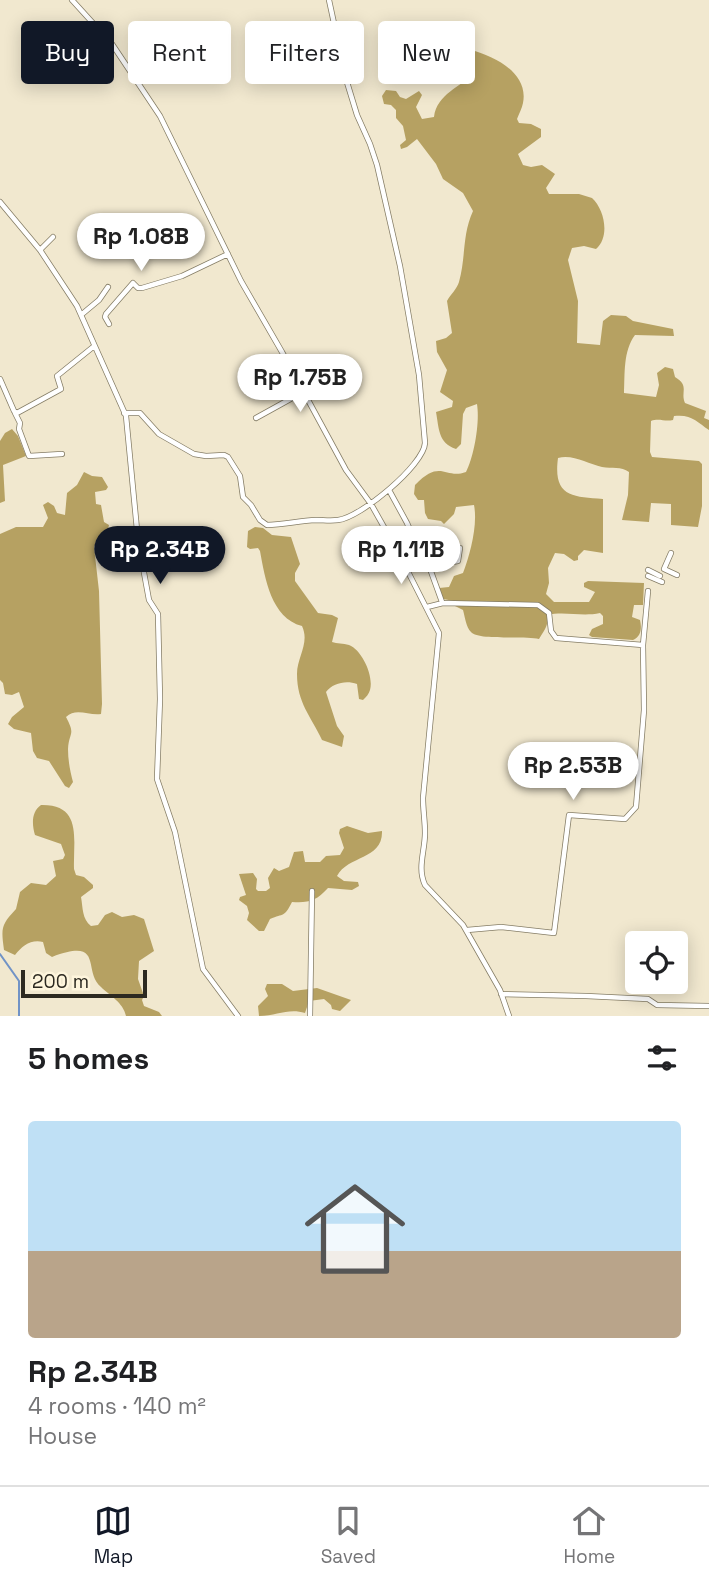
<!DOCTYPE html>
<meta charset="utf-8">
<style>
body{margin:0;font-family:"Space Grotesk",sans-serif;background:#f2f2f2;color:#202124;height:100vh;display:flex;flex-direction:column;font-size:26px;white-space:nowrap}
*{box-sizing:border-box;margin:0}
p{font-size:23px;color:#757577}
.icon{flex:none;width:38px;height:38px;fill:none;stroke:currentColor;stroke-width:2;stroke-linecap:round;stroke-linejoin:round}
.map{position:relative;height:1016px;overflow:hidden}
.details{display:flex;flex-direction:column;background:#fff;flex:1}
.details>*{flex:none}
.top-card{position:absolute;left:21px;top:21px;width:668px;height:63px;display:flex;gap:14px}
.buttons{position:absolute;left:625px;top:931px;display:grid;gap:14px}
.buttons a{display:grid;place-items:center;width:63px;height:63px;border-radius:7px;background:#fff;box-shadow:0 4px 18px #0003;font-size:35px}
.scale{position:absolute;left:21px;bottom:18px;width:126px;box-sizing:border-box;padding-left:7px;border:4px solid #2c2920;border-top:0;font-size:19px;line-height:24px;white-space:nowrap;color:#2c2920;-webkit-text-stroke:5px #fef5dc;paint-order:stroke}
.price{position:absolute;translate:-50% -60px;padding:0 16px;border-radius:24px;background:#fff;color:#222;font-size:23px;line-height:46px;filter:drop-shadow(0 2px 4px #0008)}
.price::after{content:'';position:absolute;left:50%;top:42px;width:21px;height:16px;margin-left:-10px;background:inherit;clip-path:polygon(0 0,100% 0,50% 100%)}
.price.active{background:#111827;color:#fff}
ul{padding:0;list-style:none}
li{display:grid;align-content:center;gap:14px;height:371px;padding:0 28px}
li span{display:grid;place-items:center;height:217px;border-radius:7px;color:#555}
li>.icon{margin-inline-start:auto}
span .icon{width:126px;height:126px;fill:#fffc;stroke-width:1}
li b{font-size:30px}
h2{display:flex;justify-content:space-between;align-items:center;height:84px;padding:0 28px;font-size:30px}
.chip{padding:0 24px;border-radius:7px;background:#fff;box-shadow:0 4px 18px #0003;font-size:24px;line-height:63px}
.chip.active{background:#111827;color:#fff}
.dock{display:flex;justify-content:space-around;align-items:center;height:98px;border-top:2px solid #e0e0e0;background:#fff;font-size:19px;color:#757577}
.dock a{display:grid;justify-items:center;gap:4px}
.dock .active{color:#111827}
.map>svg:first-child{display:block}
</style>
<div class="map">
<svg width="709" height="1016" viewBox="0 0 709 1016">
<rect width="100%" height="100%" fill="#f1e8cf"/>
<path fill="#b6a162" d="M471 50C494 56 529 73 523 103 522 108 519 114 517 119L519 123 531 124 541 129V137L518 154 523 165 531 167 542 165 555 174 546 188 549 194H579L592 198C605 210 610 237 596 249L584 246 572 248 568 260 578 301 577 343 600 345 603 321 611 315 626 316 633 321 673 329 674 336 635 335C623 351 625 374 624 393L656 397 659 385 657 373 665 367 673 369 675 377C690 386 680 392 685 403L706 411 704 418 709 420V430C697 422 692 414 674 416L673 420C665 422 659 418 651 421L650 452 652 457 699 461 702 464V506L698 527 671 525V504L651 503 649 522 622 520 628 495 629 472C621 466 612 469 602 467 588 464 573 454 558 458 553 496 571 497 603 499V553L584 550 578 556V560L574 561 564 554 555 553 548 568 549 583 546 594 554 602H589L595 592 584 587V583L588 581 644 583 643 605H634L632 617 640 620C642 628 641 637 633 640L592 637 589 635 592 629 603 624V616L600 613C582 617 565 611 547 615 549 626 544 630 539 639 525 635 479 641 471 632 466 627 465 617 463 610L455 606 454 601 443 599 439 588 449 587 454 576 463 573C470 555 478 525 474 505L456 507 454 514 444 524 441 521 428 519 425 513 424 500H418L414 494 415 485C441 458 445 480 466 472 474 456 480 423 477 404L466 408 463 414 461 444 456 449C438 443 439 428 436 412L452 407 453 401 440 392 447 370 437 352 436 341 446 338 452 333 447 301C450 295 457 289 459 282 466 257 462 235 473 211L463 193 443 179 436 164 417 139 407 147 401 149 400 145 406 140 403 126 396 118V110L391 105 384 104 382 96 386 90 396 91 400 97 406 99 419 91 422 95 416 107 422 119 434 117C437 94 460 87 475 73L466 58 467 52Z
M12 429 18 436 26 456 3 465 5 501 0 503V441L5 433Z
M84 472 92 476 102 477 108 487 106 490 95 492 96 504 101 505 104 522 109 525 107 533 97 539 94 547 99 591 102 704 101 714C89 716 76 707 66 717 76 736 69 731 68 749 68 760 70 771 73 782L69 788 65 786 49 761 37 758 33 751 31 733 14 729 8 724 12 717 24 707 19 692 12 695 5 694 3 683 0 680V534L16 527H43L48 518 43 505 48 502 54 506 57 513 65 515 67 493 77 485Z
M255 527 263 528 272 535 291 537 300 564 295 573V581L318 613 332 615 338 618 332 642C337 644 343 643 349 645 362 650 374 676 370 690 369 694 366 697 363 700L359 699 357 684C346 680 333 683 326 692L337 726 344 736 342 747 322 740C311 716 297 703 297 674 297 657 310 643 302 626 271 618 265 578 260 551L258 548 250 549 247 547 248 531Z
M41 805C83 804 73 840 74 869L76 875 84 877 93 885V888L81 897C83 908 82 919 91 926L98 925 105 915 112 912 122 917 134 915 144 919 154 951 139 961 138 979 144 996 142 1000 144 1006 159 1012 162 1016H126C123 1002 110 996 101 987 82 971 105 937 52 957L46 953 43 942C31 939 22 946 15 955L4 950C1 928 1 925 16 909L20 892 31 883 46 885 56 876 53 861 63 859 65 855 61 844 35 835C32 825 31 812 41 805Z
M347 826 368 833 382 831C383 860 348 855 337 876L344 881 358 882 359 886 352 890 328 888C316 901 309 903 292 902 284 918 284 913 270 919L264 931H259L247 920 249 913 247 906 239 900 240 897 246 895 239 874 253 873 257 879 256 889 258 891H266L270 888 268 878 274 868 279 871 289 867 294 852 303 851 305 862H320L326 856 340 855 344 848 339 833 340 829Z
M267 984H282L293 991 317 988 351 1000 340 1011 332 1009 331 1005 324 999 309 1001 305 1013C288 1008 277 1016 259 1016L258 1006 268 996 265 989Z"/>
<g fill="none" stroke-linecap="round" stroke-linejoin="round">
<path stroke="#7193c6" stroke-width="2" d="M0 954 19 981V1016"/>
<g stroke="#857d66" stroke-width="6">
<path id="street" d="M72 0 112 44 160 116 241 281 282 352 346 470 371 504 398 552 374 558
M0 202 40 250 77 306 126 416 138 540 149 600 158 614 160 699 157 779 175 832 203 969 238 1016
M40 250 53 237
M81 315 99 300 108 287
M109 324 105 317 106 314 133 283 138 288H142L182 276 228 254
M0 379 14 411 17 413 61 389 57 376 93 347
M15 413 20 423 19 429 29 456 62 454
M124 413H140L159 434 194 454 206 456 224 455 228 457 240 476 243 497 251 505 260 520 267 525C284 524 300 521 316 520 323 520 331 521 338 520 360 518 424 465 425 443L419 375 400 266 377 165 370 144 357 115 346 79 329 0
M256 418 303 392
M389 490 407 523 419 551 429 566 442 602
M398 552 439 633 423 798C423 810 425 821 425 833 425 851 417 868 425 885L463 925 500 990 509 1016
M671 553 664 569 677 575
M429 566 458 561 460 548
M648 570 660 576
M648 576 662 582
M427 607 443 603 538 605 549 613 551 631 556 638 643 645
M467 930 501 927 554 933 569 815 625 819 636 807 644 710 643 645 648 591
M501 994 586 996 648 999 657 1005 709 1006
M310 1016 312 891"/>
</g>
<use href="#street" stroke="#fff" stroke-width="4.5"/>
</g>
</svg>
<div class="buttons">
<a><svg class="icon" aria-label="locate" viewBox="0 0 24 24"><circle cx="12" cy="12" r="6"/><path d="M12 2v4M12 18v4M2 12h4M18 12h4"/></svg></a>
</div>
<div class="scale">200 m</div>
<b class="price" style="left:141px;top:273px">Rp 1.08B</b>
<b class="price" style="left:300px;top:414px">Rp 1.75B</b>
<b class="price active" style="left:160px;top:586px">Rp 2.34B</b>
<b class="price" style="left:401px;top:586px">Rp 1.11B</b>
<b class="price" style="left:573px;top:802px">Rp 2.53B</b>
<div class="top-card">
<a class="chip active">Buy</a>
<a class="chip">Rent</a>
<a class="chip">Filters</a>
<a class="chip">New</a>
</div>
</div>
<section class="details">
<h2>5 homes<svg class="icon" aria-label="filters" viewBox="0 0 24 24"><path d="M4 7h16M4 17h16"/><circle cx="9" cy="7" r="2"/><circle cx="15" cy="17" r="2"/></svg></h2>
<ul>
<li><span style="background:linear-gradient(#bfe0f5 60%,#b9a48a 0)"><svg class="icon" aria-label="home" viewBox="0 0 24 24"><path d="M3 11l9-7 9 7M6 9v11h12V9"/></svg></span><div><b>Rp 2.34B</b><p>4 rooms · 140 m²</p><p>House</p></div></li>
</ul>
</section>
<nav class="dock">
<a class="active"><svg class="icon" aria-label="map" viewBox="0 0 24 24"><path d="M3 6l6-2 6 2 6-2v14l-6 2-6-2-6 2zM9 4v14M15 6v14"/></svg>Map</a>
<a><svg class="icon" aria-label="saved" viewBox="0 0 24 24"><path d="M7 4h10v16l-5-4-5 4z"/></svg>Saved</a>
<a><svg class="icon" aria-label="home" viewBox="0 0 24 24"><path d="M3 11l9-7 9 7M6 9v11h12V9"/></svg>Home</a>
</nav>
